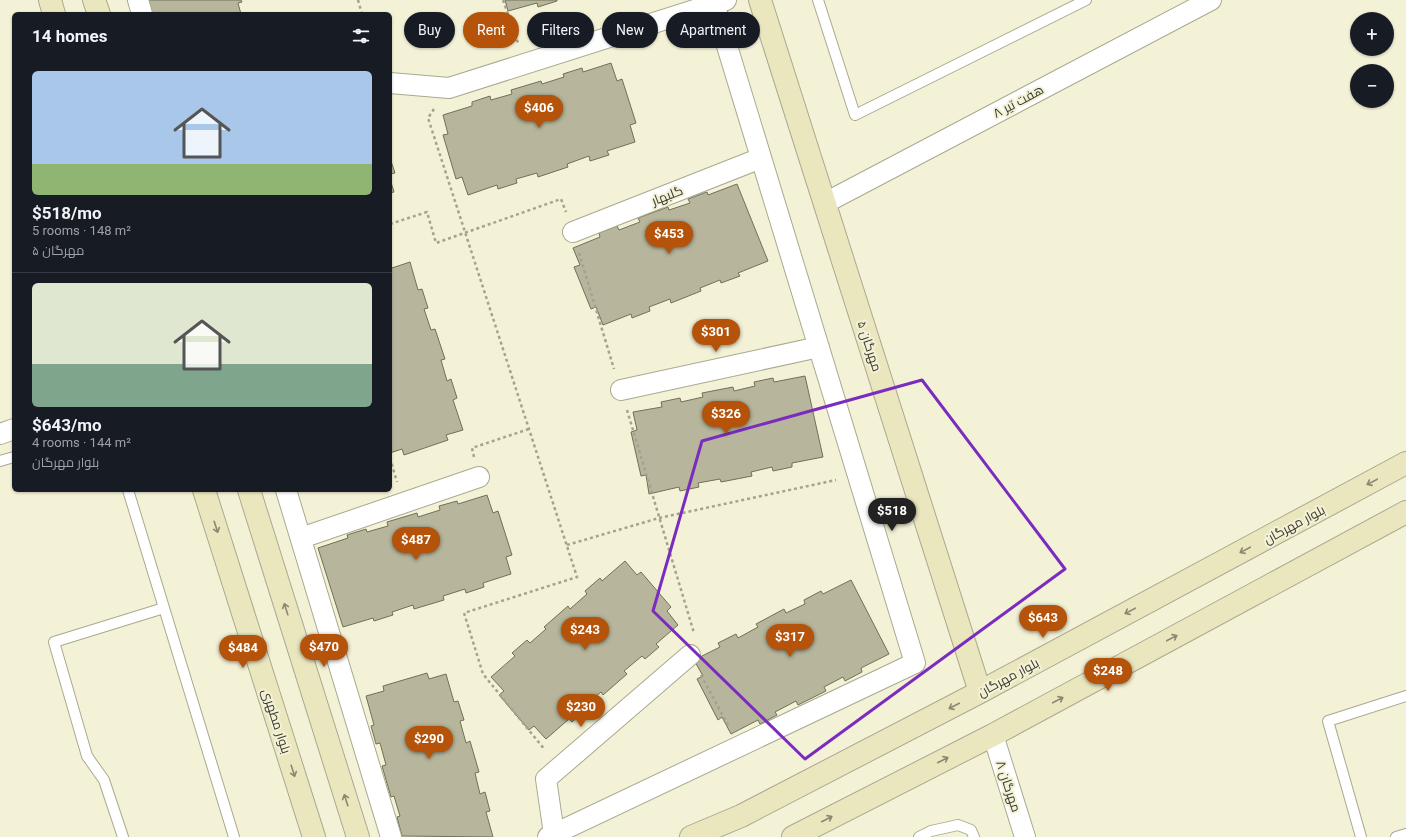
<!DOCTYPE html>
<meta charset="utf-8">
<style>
body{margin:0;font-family:Roboto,Cairo,sans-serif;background:#242831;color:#f1f3f6;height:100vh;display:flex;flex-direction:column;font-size:15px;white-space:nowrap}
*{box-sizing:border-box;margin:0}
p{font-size:13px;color:#9ea1a6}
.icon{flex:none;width:22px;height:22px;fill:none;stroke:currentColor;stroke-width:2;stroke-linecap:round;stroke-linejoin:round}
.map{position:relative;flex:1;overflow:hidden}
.sheet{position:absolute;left:12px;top:12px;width:380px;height:480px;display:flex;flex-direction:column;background:#171b24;border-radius:6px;box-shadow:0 1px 3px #0004}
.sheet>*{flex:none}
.guide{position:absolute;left:404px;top:12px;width:380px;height:36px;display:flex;gap:8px}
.controls{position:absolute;left:1350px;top:12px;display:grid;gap:8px}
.controls a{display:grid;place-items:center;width:44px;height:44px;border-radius:50%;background:#171b24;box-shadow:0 1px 3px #0004;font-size:20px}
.price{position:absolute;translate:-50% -34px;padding:0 9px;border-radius:14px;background:#b45309;color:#fff;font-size:13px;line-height:26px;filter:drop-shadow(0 1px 2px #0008)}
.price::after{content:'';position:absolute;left:50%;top:24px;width:12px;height:9px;margin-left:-6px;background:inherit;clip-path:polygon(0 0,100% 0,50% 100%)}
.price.active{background:#222;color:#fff}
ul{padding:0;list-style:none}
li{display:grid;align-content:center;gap:8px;height:212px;padding:0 20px}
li+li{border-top:1px solid #363941}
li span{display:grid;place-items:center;height:124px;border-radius:6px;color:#555}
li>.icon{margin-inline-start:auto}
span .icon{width:72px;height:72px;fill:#fffc;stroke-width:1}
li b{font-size:17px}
h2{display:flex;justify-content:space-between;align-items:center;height:48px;padding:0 20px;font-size:17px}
.tag{padding:0 14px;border-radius:18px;background:#171b24;box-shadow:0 1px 3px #0004;font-size:14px;line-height:36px}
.tag.active{background:#b45309;color:#fff}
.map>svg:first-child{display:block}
</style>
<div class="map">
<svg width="1406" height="837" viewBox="0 0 1406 837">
<rect width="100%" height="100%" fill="#f3f2d7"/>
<path fill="#b7b69c" stroke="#717058" d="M145 0H241L242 2 238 3 241 14H150Z
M505 0H557V1L538 7 537 3 508 11Z
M611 63 617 81 622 79 636 123 630 125 635 142 607 151 609 155 590 161 589 156 567 164 568 167 538 177 537 173 516 179 517 183 498 189 497 185 468 195 462 177 456 179 443 135 448 134 443 115 472 106V102L490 96 491 100 512 94 511 90 541 81 542 84 564 77 563 74 582 68 583 72Z
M390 158 395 173 390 174Z
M390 179 394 192 390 193Z
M737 184 768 261 738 273 740 276 721 283 720 280 700 288 701 291 671 303 670 299 649 307 650 311 632 318 631 314 603 325 596 307 591 309 574 267 580 265 573 248 600 237 599 233 617 226 619 230 640 222 638 218 668 207 669 210 690 203 688 199 707 192 708 195Z
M390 262 392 268 410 262 418 290 422 289 428 308 424 309 431 330 435 329 445 359 441 360 447 381 451 379 457 398 453 400 463 430 446 435 448 440 404 455 402 449 390 453Z
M805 376 823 457 792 463V467L773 471 772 467 751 472 752 476 721 482 720 479 698 483 699 487 680 491 679 487 649 494 646 475 641 476 631 432 637 430 633 412 662 407 661 402 680 398 681 402 703 397 702 393 733 387 734 391 755 386 754 382 773 378 774 382Z
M487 495 493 513 498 511 512 555 506 557 511 574 483 583 484 587 466 593 465 589 443 596 444 600 414 609 413 605 392 612 393 615 374 621 373 618 343 627 318 548 348 538 347 535 366 529 367 532 388 526 387 522 417 513 418 517 440 510 439 506 457 501 458 504Z
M625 561 637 575 641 572 671 607 667 611 678 625 656 644 659 647 645 659 642 656 624 671 627 674 603 695 601 692 584 706 587 709 572 722 569 719 546 739 534 726 529 730 499 695 504 691 491 677 515 656 512 653 527 640 530 643 546 629 544 627 568 606 570 609 587 594 585 591 600 578 602 581Z
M851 580 889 654 861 668 862 672 845 681 843 677 824 687 826 691 798 705 796 701 775 712 777 715 760 724 758 720 731 734 722 717 718 720 697 679 703 676 694 660 720 647 718 643 736 634 738 638 758 627 756 624 784 609 786 613 805 604 804 600 821 591 823 594Z
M427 673 429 679 446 674 454 702 458 701 464 720 460 721 466 743 470 741 479 772 475 773 480 794 485 792 490 811 486 812 493 837 402 836 397 817 400 816 394 796 391 797 382 766 386 765 380 743 376 744 371 726 374 725 366 696 384 691 383 686Z"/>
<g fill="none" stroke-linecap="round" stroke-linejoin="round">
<g stroke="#aaa990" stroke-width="12">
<path id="lane" d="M818 0 855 115 1086 0
M0 461 14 457
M128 490 234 837
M123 837 104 780 87 756 54 642 164 608
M919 837 931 831 958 825 971 830 974 837
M1361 837 1328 721 1406 696
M1396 837 1406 834"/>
</g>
<g stroke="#aaa990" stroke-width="22">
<path id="street" d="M138 0 142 14
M390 83 449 88 726 0
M825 203 1211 0
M573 232 761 158
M621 390 819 347
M0 434 14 429
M286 490 391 837
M301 538 479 477
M993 735 1025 837
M554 834 546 779 690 655
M548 837 915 663 713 0"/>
</g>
<g stroke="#aaa990" stroke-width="24">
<path id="secondary" d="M50 0 54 14
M94 0 99 14
M760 0 980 692
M204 490 314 837
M249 490 358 837
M691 837 741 816 980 692 1406 463
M793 837 993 735 1406 512"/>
</g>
<path stroke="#a4a390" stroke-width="2.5" stroke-dasharray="3 3" stroke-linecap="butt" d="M358 0 362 14
M503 0 518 43
M434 109 428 118 577 577 464 613 483 674 545 750
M390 224 427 212 436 243 561 199 566 212
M579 253 614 369
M627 410 694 633
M474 457 472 448 529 429
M390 458 397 482
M567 545 659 518 836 480
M701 675 729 727"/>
<use href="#lane" stroke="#fff" stroke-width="10"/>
<use href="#street" stroke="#fff" stroke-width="20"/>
<use href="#secondary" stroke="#eae7bf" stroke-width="22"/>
</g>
<defs><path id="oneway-shaft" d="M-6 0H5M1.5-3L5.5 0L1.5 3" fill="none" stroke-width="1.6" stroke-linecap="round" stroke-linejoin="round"/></defs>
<g stroke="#8a8870">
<use href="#oneway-shaft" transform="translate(1372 482) rotate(152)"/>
<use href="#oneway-shaft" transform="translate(216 527) rotate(72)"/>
<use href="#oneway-shaft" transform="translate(1245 550) rotate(152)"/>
<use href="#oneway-shaft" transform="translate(286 609) rotate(-108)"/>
<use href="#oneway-shaft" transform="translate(1130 611) rotate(152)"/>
<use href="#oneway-shaft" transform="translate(1172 638) rotate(-28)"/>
<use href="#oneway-shaft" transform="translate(1058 700) rotate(-28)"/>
<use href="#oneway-shaft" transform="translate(954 706) rotate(153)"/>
<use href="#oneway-shaft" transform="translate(943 760) rotate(-27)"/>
<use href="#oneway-shaft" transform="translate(293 771) rotate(72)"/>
<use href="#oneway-shaft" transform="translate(346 800) rotate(-108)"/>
<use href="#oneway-shaft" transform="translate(827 819) rotate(-27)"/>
</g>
<path fill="none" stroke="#7b2cbf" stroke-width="3" stroke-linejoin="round" d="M922 380 1065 569 805 759 653 611 702 441Z"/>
<g text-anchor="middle" stroke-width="4" stroke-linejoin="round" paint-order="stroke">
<g font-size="13" fill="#3b3a30" stroke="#f3f2d7">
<text transform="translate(1018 101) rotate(-28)" y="5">هفت تیر ۸</text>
<text transform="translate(667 195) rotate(-21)" y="5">گلبهار</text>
<text transform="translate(870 346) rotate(72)" y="5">مهرگان ۵</text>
<text transform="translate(1294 524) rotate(-28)" y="5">بلوار مهرگان</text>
<text transform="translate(1008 677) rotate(-28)" y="5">بلوار مهرگان</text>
<text transform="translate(277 721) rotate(72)" y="5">بلوار مطهری</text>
<text transform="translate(1009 786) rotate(72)" y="5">مهرگان ۸</text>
</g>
</g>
</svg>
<div class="controls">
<a>+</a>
<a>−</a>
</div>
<b class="price" style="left:539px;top:129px">$406</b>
<b class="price" style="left:669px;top:255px">$453</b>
<b class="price" style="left:716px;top:353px">$301</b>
<b class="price" style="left:726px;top:435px">$326</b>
<b class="price active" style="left:892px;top:532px">$518</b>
<b class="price" style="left:416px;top:561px">$487</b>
<b class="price" style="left:1043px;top:639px">$643</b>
<b class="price" style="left:585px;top:651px">$243</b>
<b class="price" style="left:790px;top:658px">$317</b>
<b class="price" style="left:324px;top:668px">$470</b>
<b class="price" style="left:243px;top:669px">$484</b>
<b class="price" style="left:1108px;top:692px">$248</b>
<b class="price" style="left:581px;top:728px">$230</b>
<b class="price" style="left:429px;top:760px">$290</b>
<div class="guide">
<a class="tag">Buy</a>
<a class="tag active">Rent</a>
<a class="tag">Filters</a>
<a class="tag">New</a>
<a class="tag">Apartment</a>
</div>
<section class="sheet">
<h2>14 homes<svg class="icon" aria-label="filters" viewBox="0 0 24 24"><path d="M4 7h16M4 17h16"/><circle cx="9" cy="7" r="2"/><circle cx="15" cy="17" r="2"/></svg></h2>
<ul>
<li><span style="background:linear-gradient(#a9c7e8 75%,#8fb573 0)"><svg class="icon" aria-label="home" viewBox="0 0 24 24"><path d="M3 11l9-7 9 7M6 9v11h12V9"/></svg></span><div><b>$518/mo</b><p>5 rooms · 148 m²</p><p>مهرگان ۵</p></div></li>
<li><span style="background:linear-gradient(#dfe7d0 65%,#7fa58c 0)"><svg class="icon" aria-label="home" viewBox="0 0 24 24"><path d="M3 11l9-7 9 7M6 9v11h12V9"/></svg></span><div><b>$643/mo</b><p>4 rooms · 144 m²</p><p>بلوار مهرگان</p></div></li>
</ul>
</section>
</div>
